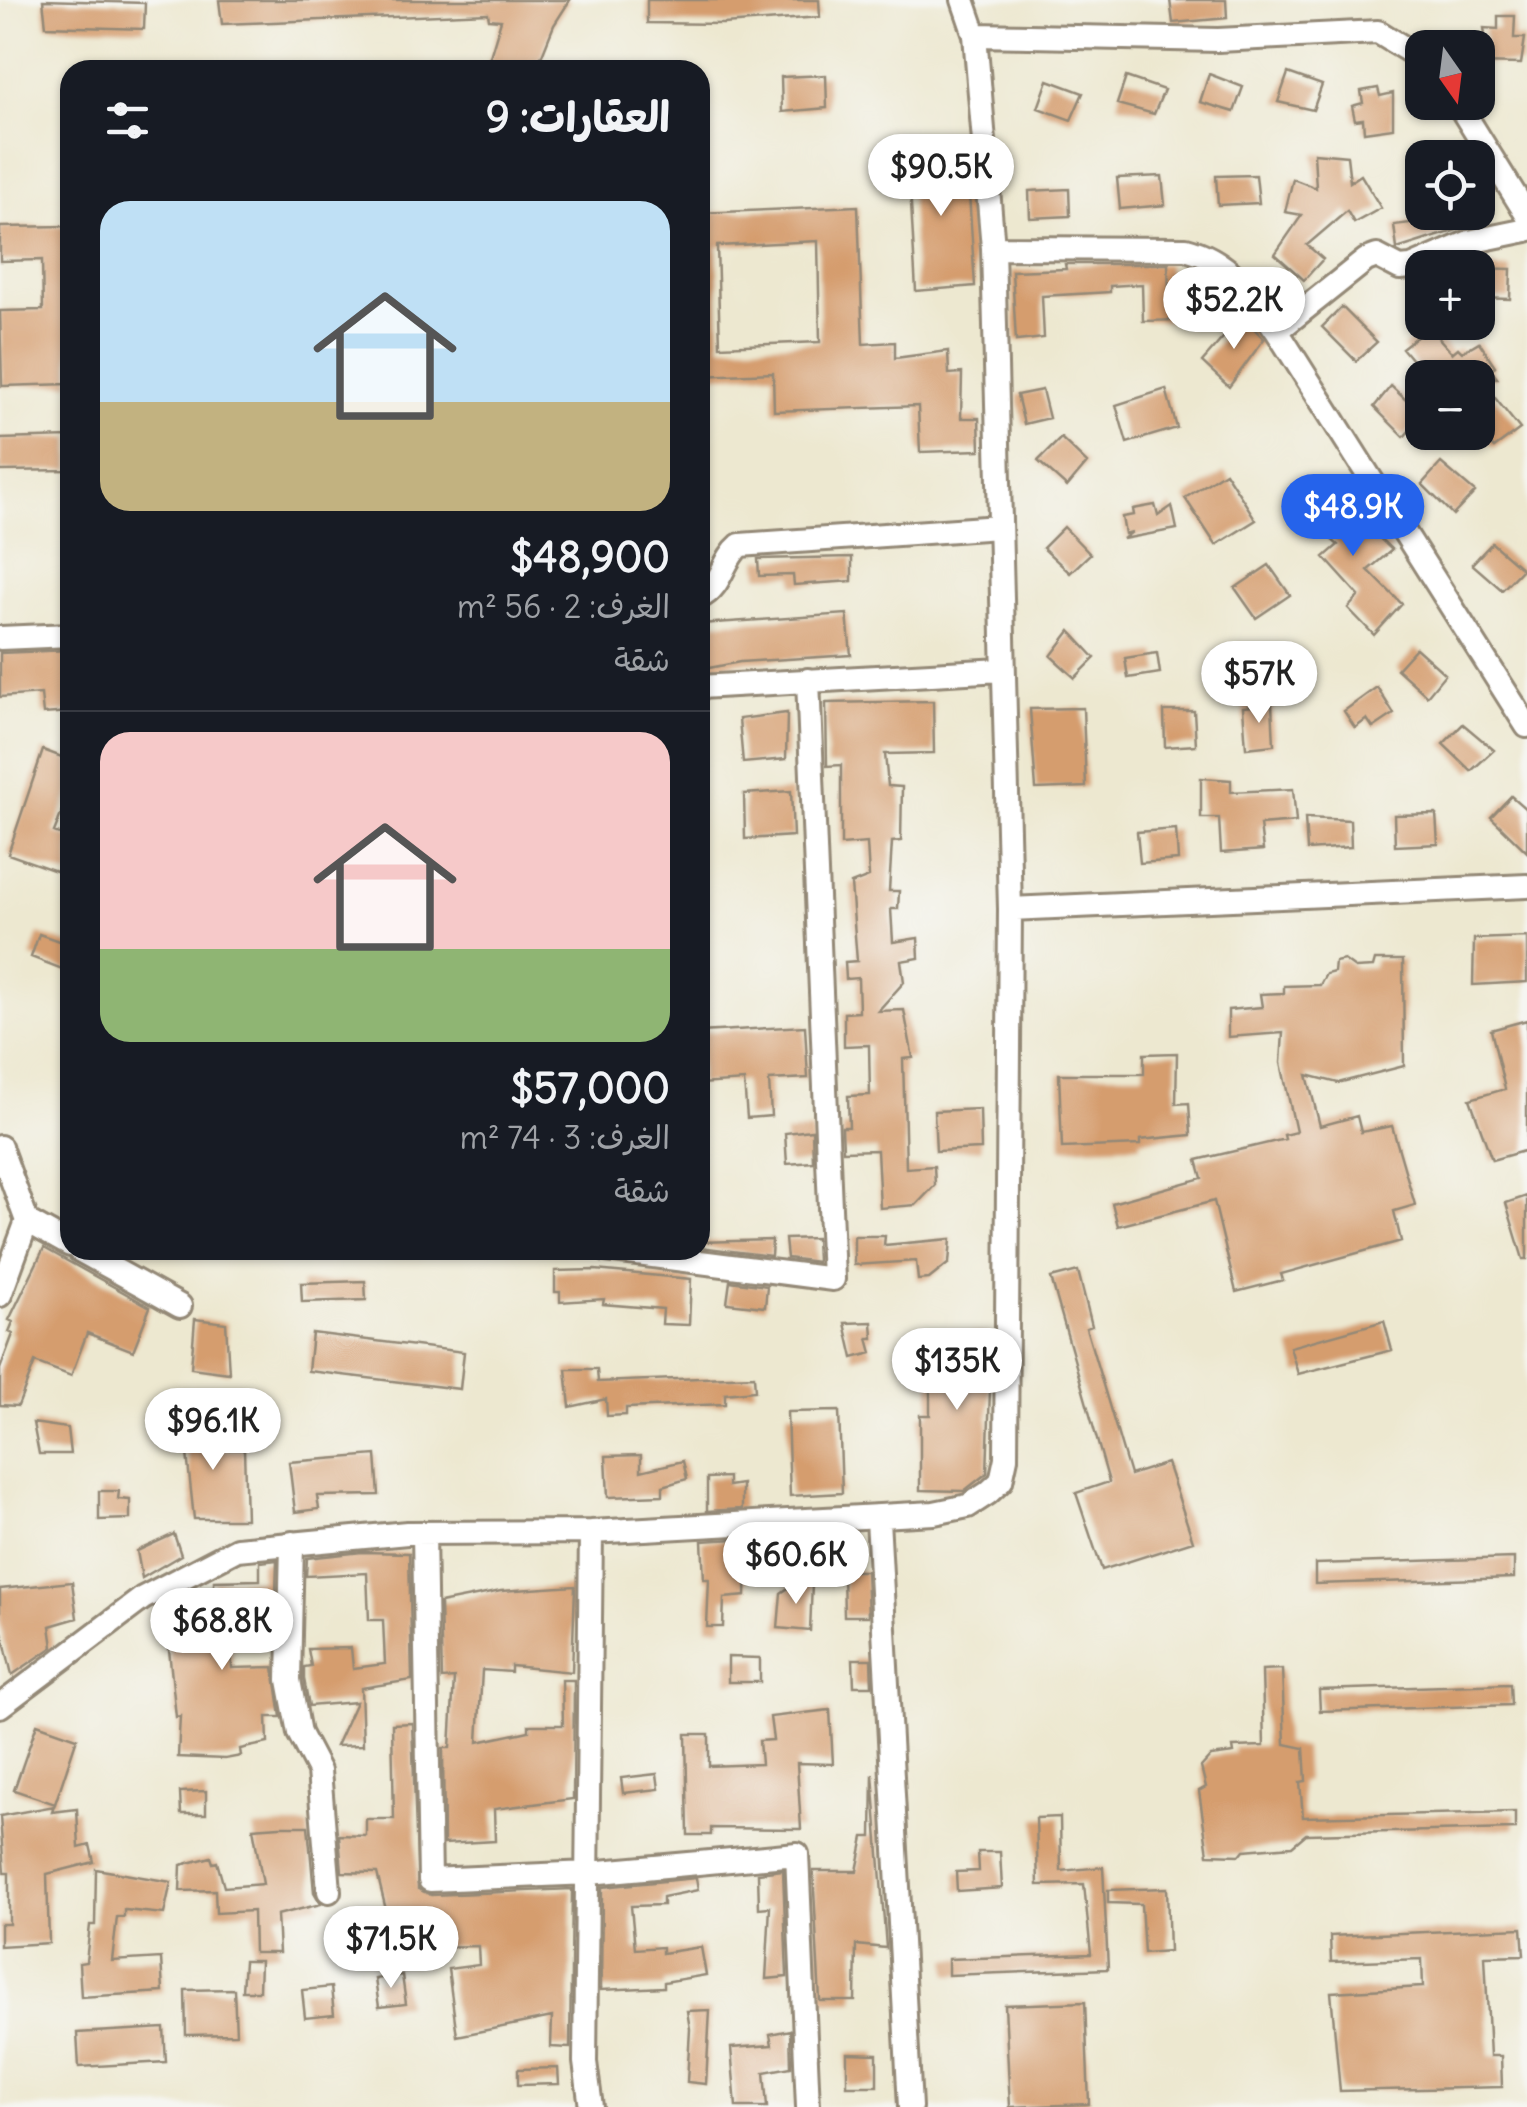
<!DOCTYPE html>
<html lang="ar">
<meta charset="utf-8">
<style>
body{margin:0;font-family:Delius,"Playpen Sans Arabic",sans-serif;background:#242831;color:#f1f3f6;direction:rtl;height:100vh;display:flex;flex-direction:column;font-size:38px;white-space:nowrap}
*{box-sizing:border-box;margin:0}
p{font-size:32px;color:#9ea1a6}
.icon{flex:none;width:55px;height:55px;fill:none;stroke:currentColor;stroke-width:2;stroke-linecap:round;stroke-linejoin:round}
.map{position:relative;flex:1;overflow:hidden;direction:ltr}
.drawer{position:absolute;left:60px;top:60px;width:650px;height:1200px;display:flex;flex-direction:column;background:#171b24;border-radius:30px;box-shadow:0 2px 8px #0004;direction:rtl}
.drawer>*{flex:none}
.needle{width:65px;rotate:166deg}
.controls{position:absolute;left:1405px;top:30px;display:grid;gap:20px}
.controls a{display:grid;place-items:center;width:90px;height:90px;border-radius:20px;background:#171b24;box-shadow:0 2px 8px #0004;font-size:50px}
.price{position:absolute;translate:-50% -85px;padding:0 22px;border-radius:35px;background:#fff;color:#222;font-size:32px;line-height:65px;filter:drop-shadow(0 2px 5px #0008)}
.price::after{content:'';position:absolute;left:50%;top:60px;width:30px;height:22px;margin-left:-15px;background:inherit;clip-path:polygon(0 0,100% 0,50% 100%)}
.price.on{background:#2563eb;color:#fff}
ul{padding:0;list-style:none}
li{display:grid;align-content:center;gap:20px;height:530px;padding:0 40px}
li+li{border-top:2px solid #363941}
li span{display:grid;place-items:center;height:310px;border-radius:30px;color:#555}
li>.icon{margin-inline-start:auto}
span .icon{width:180px;height:180px;fill:#fffc;stroke-width:1}
li b{font-size:42px}
h2{display:flex;justify-content:space-between;align-items:center;height:120px;padding:0 40px;font-size:42px}
.map>svg:first-child{display:block}
</style>
<div class="map">
<svg width="1527" height="2107" viewBox="0 0 1527 2107">
<rect width="100%" height="100%" fill="#f6f6f2"/>
<filter id="ink" filterUnits="userSpaceOnUse"><feTurbulence type="fractalNoise" baseFrequency=".01" numOctaves="2"/><feDisplacementMap in="SourceGraphic" scale="20" xChannelSelector="R" yChannelSelector="G"/><feConvolveMatrix kernelMatrix="1 2 1 2 8 2 1 2 1" color-interpolation-filters="sRGB"/></filter>
<filter id="wash" filterUnits="userSpaceOnUse"><feTurbulence type="fractalNoise" baseFrequency=".0048" numOctaves="4" result="noise"/><feDisplacementMap in="SourceGraphic" scale="40" xChannelSelector="R" yChannelSelector="G"/><feGaussianBlur stdDeviation="2.25" result="paint"/><feColorMatrix in="noise" values="0 0 0 0 0 0 0 0 0 0 0 0 0 0 0 0 0 1.4 0 .05"/><feComposite in="paint" operator="in"/></filter>
<g filter="url(#wash)">
<rect width="100%" height="100%" fill="#ede8d0"/>
<g id="blocks">
<path fill="#d59d6e" fill-rule="evenodd" d="M43 0 145 3 144 29 46 26Z
M219 0H570L554 25 538 65 531 63 527 70H486L501 20 489 19 488 13 222 24Z
M647 0H819L820 17 723 24 647 23Z
M1170 0H1226L1227 18 1173 23Z
M1498 16H1515L1514 38H1525L1521 64 1478 63V45L1486 44 1484 28 1498 29Z
M1288 73 1322 85 1313 110 1278 102Z
M1209 74 1243 87 1234 112 1200 102Z
M826 75 827 108 782 112 781 77Z
M1126 77 1164 90 1154 114 1117 104Z
M1048 80 1083 93 1071 120 1038 108Z
M1378 88 1380 96 1393 93V128L1364 132 1363 119 1355 120 1352 106 1363 103 1361 91Z
M966 148 975 286 916 291 908 151Z
M1314 153 1347 156 1350 182 1361 175 1381 208 1354 223 1347 211 1307 245 1323 259 1304 280 1275 254 1302 215 1285 212 1293 179 1316 188Z
M1256 175 1259 203 1218 205 1216 176Z
M1162 176 1165 205 1120 209 1117 178Z
M1069 189 1070 216 1030 218 1029 191Z
M858 206 863 344 895 342V358L948 351 949 374 962 373 961 418H979L980 450 920 452 918 406 774 411 773 373 700 376V213ZM818 241 820 342 720 346 717 246Z
M1419 212H1467L1466 227 1397 249 1394 225 1419 222Z
M70 226V384L2 386 0 311 43 310 42 260 0 261V227Z
M1065 264H1168L1169 292H1181L1180 320 1143 321 1142 284 1110 286V292L1042 296 1044 338 1016 341 1012 271 1066 269Z
M1478 268 1511 269 1510 299 1478 298Z
M1342 307 1377 342 1356 361 1322 327Z
M1242 316 1264 339 1229 387 1202 362Z
M1429 327 1452 353 1458 348 1462 352 1479 342 1495 366 1491 370 1497 378H1479L1520 429 1494 448 1478 432V378H1427L1402 348Z
M1391 386 1422 415 1404 437 1374 407Z
M1166 389 1177 428 1127 443 1116 405Z
M1042 390 1049 418 1024 424 1017 395Z
M70 437V470L0 471V439Z
M1061 438 1087 463 1067 487 1038 461Z
M1441 463 1475 492 1453 515 1422 484Z
M1225 472 1256 520 1216 545 1185 498Z
M1315 485 1356 528 1363 522 1392 550 1368 570 1402 604 1374 635 1348 608 1359 596 1324 557 1338 545 1295 507Z
M1155 505 1158 516 1172 506 1177 529 1123 539 1132 532 1125 534 1122 517 1134 515 1133 509Z
M1064 527 1090 554 1070 573 1043 548Z
M1492 543 1522 569 1502 590 1472 564Z
M852 557V581L794 585 793 575 759 576 758 559Z
M1269 565 1290 595 1256 618 1235 588Z
M847 614 851 655 740 662 709 668 708 663 700 664V624Z
M1070 631 1095 658 1075 678 1051 656Z
M1416 648 1445 674 1427 696 1397 669Z
M69 650 70 712 43 714 41 694 0 697V653Z
M1237 650 1253 651 1255 694 1220 696 1219 677 1238 675Z
M1157 653 1160 673 1128 678 1125 658Z
M1377 687 1394 714 1373 728 1367 719 1355 728 1344 711Z
M933 701 934 753 885 754 888 786 902 787 901 841 892 842 889 891H899L898 909H891L893 942 918 938 919 958 901 961 904 982 878 1011 904 1010 913 1058 903 1059 906 1168 934 1166 935 1185 916 1205 880 1208 877 1150 843 1151 842 1127H849L848 1096 870 1095 869 1045 844 1046V1013L859 1012 858 978 846 979 845 962 857 961 851 884 869 877 867 843 841 845V765L827 766 826 703Z
M1272 704 1274 745 1246 748 1243 707Z
M1083 708 1086 787 1036 789 1030 709Z
M1164 711H1194L1196 745 1165 747Z
M787 713 786 759 743 763 739 719Z
M1463 724 1494 750 1471 771 1443 744Z
M43 750 70 760V792L54 832 70 838V876L8 854Z
M1201 778 1231 780V792L1293 789 1296 822 1260 825 1263 850 1221 853 1219 818H1201Z
M791 791 793 836 745 839 744 794Z
M1511 796 1527 810V852L1491 817Z
M1436 814 1438 844 1395 846 1394 815Z
M1305 818 1350 820 1351 847 1307 850Z
M1176 829 1178 860 1140 863 1137 832Z
M39 934 70 945V972L31 957Z
M1527 937V982L1473 985 1474 939Z
M1344 960 1355 968 1373 967 1375 960H1403L1404 1066 1338 1083 1307 1075 1320 1126 1357 1116 1361 1132 1392 1126 1415 1205 1394 1211 1401 1241 1281 1274 1283 1280 1236 1292 1214 1201 1118 1226 1112 1203 1202 1178 1197 1160 1285 1139 1284 1135 1296 1132 1281 1063 1283 1033 1228 1037V1010L1262 1007 1260 994 1284 993V986L1320 985 1326 974 1334 972 1335 962Z
M1527 1020V1150L1492 1160 1470 1099 1505 1089 1491 1030Z
M805 1026 808 1078 769 1080 771 1116 747 1118 744 1081 700 1084V1032Z
M1177 1053 1176 1104 1189 1103 1191 1135 1140 1140V1145L1062 1148 1059 1074H1144V1054Z
M980 1109 981 1149 936 1151 934 1111Z
M812 1130 813 1162 787 1164 785 1133Z
M1527 1196V1259H1523L1506 1203Z
M854 1236H885L884 1245 951 1239 949 1263 929 1279 918 1280 916 1261 854 1265Z
M816 1238 817 1262 787 1258 785 1239Z
M772 1240 771 1256 700 1247V1242Z
M44 1248 150 1307 133 1351 87 1333 71 1376 35 1362 18 1406 0 1405V1369L13 1334 9 1332 13 1322 9 1320Z
M595 1270 691 1279 689 1325 662 1324 663 1309 603 1304 604 1299 560 1302V1292H555V1271Z
M1078 1271 1092 1326 1086 1328 1130 1475 1167 1463 1193 1541 1102 1570 1076 1493 1109 1482 1051 1278Z
M365 1281 366 1300 302 1302 301 1283Z
M730 1281 767 1286 765 1307 727 1303Z
M195 1319 226 1323 229 1373 191 1368Z
M1384 1321 1392 1350 1298 1374 1290 1347Z
M872 1322 873 1338H868L872 1353 853 1358 845 1323Z
M312 1333 464 1352 460 1389 308 1371Z
M964 1333 992 1334 987 1473 964 1491 920 1490V1415H930V1337Z
M566 1369H597L598 1382 754 1376 755 1391 725 1394V1404L626 1408V1415L607 1416 606 1399 570 1407Z
M839 1411 842 1493 790 1496 787 1412Z
M179 1412 205 1413 204 1450 244 1449 246 1519H194L186 1444H178Z
M33 1423 67 1428 70 1454H39Z
M376 1455 379 1495 317 1496 319 1509 295 1512 289 1462Z
M641 1455V1471L683 1461 687 1479 663 1486V1495L608 1497 606 1456Z
M728 1477V1486L742 1484V1509L707 1511V1478Z
M99 1491H119L118 1499 130 1500V1519L99 1520Z
M174 1534 181 1555 142 1578 137 1551Z
M820 1534 843 1537 841 1564 821 1565 824 1546 747 1552 746 1596 724 1598 723 1627H707L709 1579H704L702 1541Z
M362 1552 409 1553 412 1680 361 1688 363 1745 336 1746 356 1702 309 1706 304 1679V1667L311 1666 308 1649 351 1648 353 1668 385 1664 383 1620H369L367 1573 306 1576 307 1558Z
M1514 1558V1578L1315 1584V1564Z
M277 1560 275 1623H261L260 1611 230 1612 232 1668 274 1667 281 1717H267L268 1743 240 1749 241 1756 225 1759 178 1757 180 1716 176 1717 166 1621 214 1607V1581L260 1580V1562Z
M843 1571H866L868 1616H844Z
M72 1582 77 1618 50 1626 53 1647 12 1675 0 1623V1589Z
M797 1582 812 1583 810 1631 778 1628 781 1593Z
M575 1586 572 1672 511 1666V1672L482 1670 478 1742 529 1731V1725H563L562 1680H574L573 1799 494 1809 495 1841 444 1844 443 1748H450L454 1678 442 1679 440 1603 501 1591Z
M728 1657 760 1658V1682H728Z
M853 1659H871L872 1686H854Z
M1282 1669 1285 1744 1304 1748 1306 1781 1300 1782 1303 1817 1515 1812V1829L1306 1834 1292 1846 1244 1850 1240 1855 1208 1854 1199 1791 1206 1787 1201 1767 1211 1756 1234 1753 1233 1747 1264 1746 1262 1670Z
M1510 1684 1511 1705 1320 1711 1319 1690Z
M830 1710 833 1764 797 1763 801 1829 711 1828V1835H688L686 1734H709V1766L761 1764 759 1741 773 1740 770 1717Z
M412 1723 418 1889 431 1895 572 1889 570 2048 551 2047 552 2017 457 2036 448 1969 479 1965 478 1946 381 1948 380 1915 387 1914 377 1873 342 1872 339 1835 366 1836V1819H394L392 1724Z
M37 1724 77 1738 55 1804 14 1790Z
M657 1774 659 1789 623 1793 621 1778Z
M873 1774 886 1948 856 1945 855 2001H820L813 1871H857L864 1837H872Z
M206 1791V1814H181L180 1792Z
M54 1806 52 1812 77 1809 79 1848 90 1845 94 1862 47 1874 49 1943 0 1946V1924H9V1873H4L0 1816Z
M1060 1817 1061 1871 1103 1867 1108 1969 948 1975V1959L1091 1954 1084 1884 1038 1885 1036 1818Z
M280 1826H308L314 1892 321 1904 277 1915 279 1953H254L253 1911 216 1913 215 1890 180 1891 181 1865 211 1857 213 1863 217 1862 224 1887 263 1884 253 1828Z
M978 1852H1000L1002 1888 957 1891 956 1872 979 1871Z
M96 1869 171 1882 164 1914 124 1910V1917H117L112 1961 161 1958 163 1992 81 1997 79 1963 86 1962 90 1925H95Z
M783 1870 787 1977 766 1979 770 1907 759 1908 758 1873Z
M696 1878 698 1890 663 1897V1905L631 1906 635 1949 662 1947V1953L701 1947 706 1975 664 1982V1987L601 1990 602 1887Z
M1167 1888 1169 1951 1144 1953 1141 1904 1108 1903V1890Z
M1522 1928 1524 1955 1485 1956 1490 2056H1501L1502 2087 1340 2091 1331 1992 1423 1987 1422 1959 1331 1962 1330 1936Z
M244 1961H260L259 1991H242Z
M402 1975 406 2004 379 2007 375 1979Z
M331 1987 334 2015 305 2018 302 1990Z
M234 1989 236 2034 186 2035 185 1990Z
M1085 2002 1089 2104 1010 2107 1005 2005Z
M710 2010 706 2084 687 2082 690 2029 687 2011Z
M164 2028 166 2062 79 2067 77 2033Z
M790 2030 791 2067 764 2072 767 2107H736L731 2048 772 2045 770 2034Z
M847 2053 877 2054V2086H847Z
M558 2068 559 2084 518 2085V2069Z"/>
</g>
</g>
<g filter="url(#ink)">
<use href="#blocks" fill-opacity="0" stroke="#948977" stroke-width="2.5"/>
<g fill="none" stroke-linecap="round" stroke-linejoin="round">
<g stroke="#948977" stroke-width="28">
<path id="street" d="M975 35 1218 40 1378 32 1422 59
M1457 102 1527 215
M993 248 1186 249C1232 261 1250 294 1277 331L1527 726
M1277 331 1366 260 1377 256 1400 268 1411 267 1469 242 1527 230
M700 597C722 587 722 560 740 545L999 527
M0 638 70 635
M700 687 1002 670
M1010 909 1527 886
M0 1147 27 1221 70 1245
M79 1250 180 1306
M606 1250 833 1279 808 680
M0 1295 27 1221
M878 1519 910 2107
M591 1532 585 2062 591 2107
M424 1533 430 1880 589 1873 797 1854 808 2107
M292 1543 289 1680 299 1733 319 1771 329 1891
M0 1706 143 1598 237 1549 407 1533 591 1532 934 1513 968 1506 988 1493 1001 1481 1006 1458 1010 909 993 248 975 35 963 0"/>
</g>
<use href="#street" stroke="#fff" stroke-width="22"/>
</g>
</g>
</svg>
<div class="controls">
<a><svg class="needle" viewBox="-14 -14 28 28"><path d="M0-13l5 13h-10z" fill="#e53935"/><path d="M0 13l5-13h-10z" fill="#9ea1a6"/></svg></a>
<a><svg class="icon" aria-label="locate" viewBox="0 0 24 24"><circle cx="12" cy="12" r="6"/><path d="M12 2v4M12 18v4M2 12h4M18 12h4"/></svg></a>
<a>+</a>
<a>−</a>
</div>
<b class="price" style="left:941px;top:219px">$90.5K</b>
<b class="price" style="left:1234px;top:352px">$52.2K</b>
<b class="price on" style="left:1353px;top:559px">$48.9K</b>
<b class="price" style="left:1259px;top:726px">$57K</b>
<b class="price" style="left:957px;top:1413px">$135K</b>
<b class="price" style="left:213px;top:1473px">$96.1K</b>
<b class="price" style="left:796px;top:1607px">$60.6K</b>
<b class="price" style="left:222px;top:1673px">$68.8K</b>
<b class="price" style="left:391px;top:1991px">$71.5K</b>
<section class="drawer">
<h2>العقارات: 9<svg class="icon" aria-label="filters" viewBox="0 0 24 24"><path d="M4 7h16M4 17h16"/><circle cx="9" cy="7" r="2"/><circle cx="15" cy="17" r="2"/></svg></h2>
<ul>
<li><span style="background:linear-gradient(#bfe0f5 65%,#c2b280 0)"><svg class="icon" aria-label="home" viewBox="0 0 24 24"><path d="M3 11l9-7 9 7M6 9v11h12V9"/></svg></span><div><b>$48,900</b><p>الغرف: 2 · 56 m²</p><p>شقة</p></div></li>
<li><span style="background:linear-gradient(#f6c9c9 70%,#8fb573 0)"><svg class="icon" aria-label="home" viewBox="0 0 24 24"><path d="M3 11l9-7 9 7M6 9v11h12V9"/></svg></span><div><b>$57,000</b><p>الغرف: 3 · 74 m²</p><p>شقة</p></div></li>
</ul>
</section>
</div>
